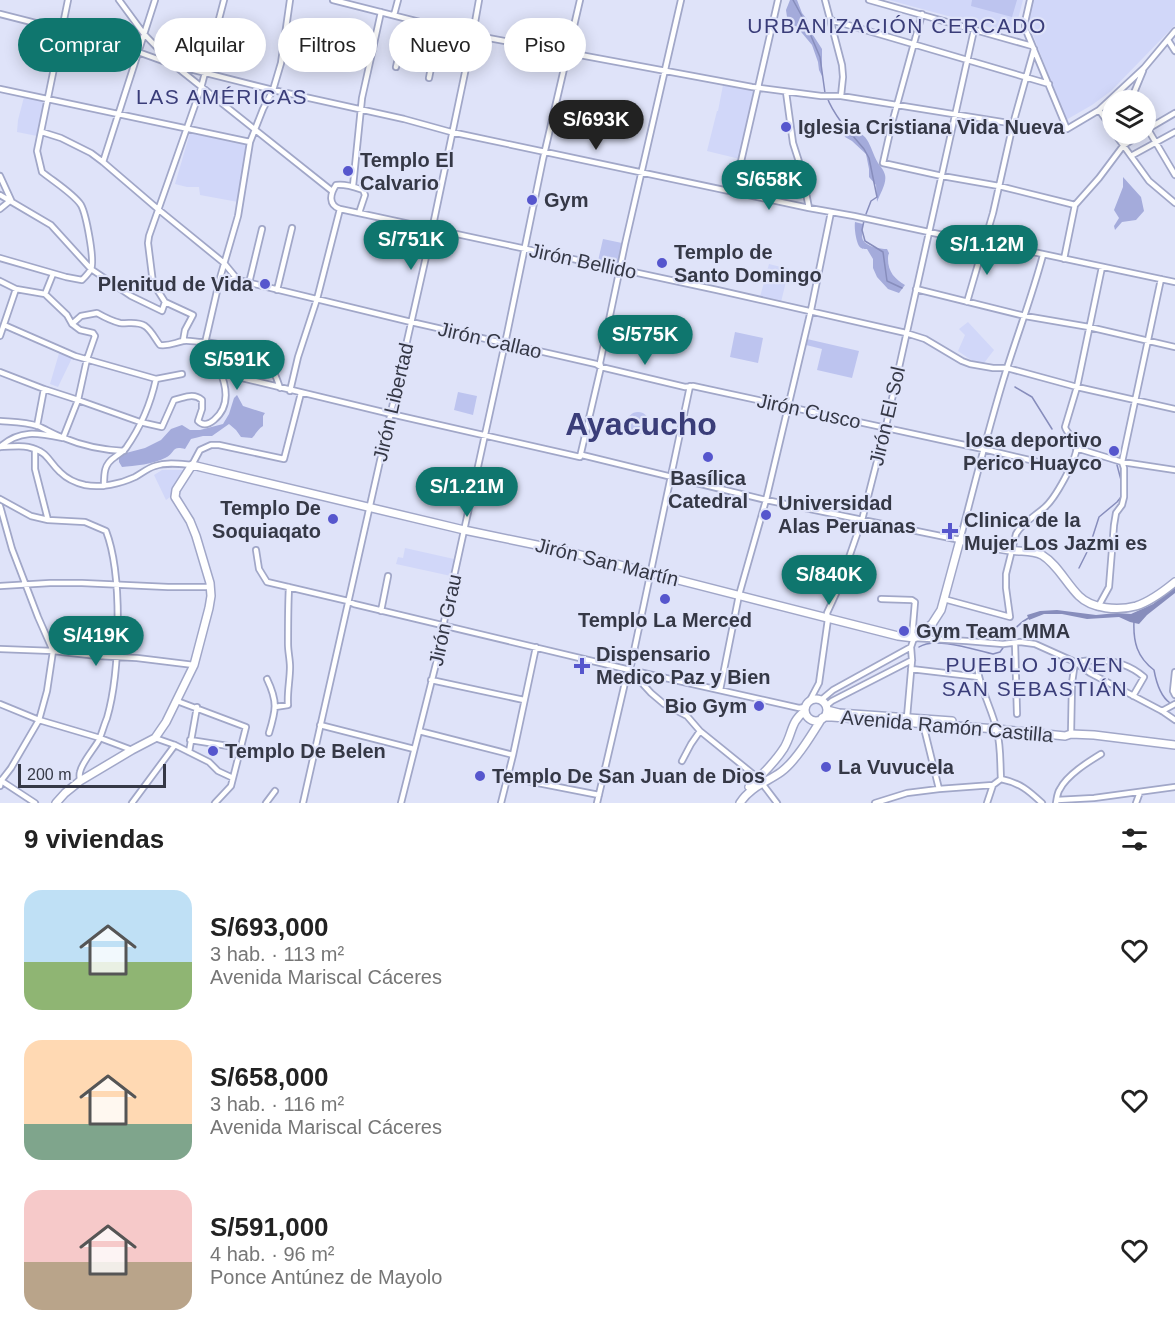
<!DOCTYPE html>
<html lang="es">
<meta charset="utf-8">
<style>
body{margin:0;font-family:Arial,sans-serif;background:#f2f2f2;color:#222;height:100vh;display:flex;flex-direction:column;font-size:22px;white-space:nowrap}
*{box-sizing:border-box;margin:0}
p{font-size:20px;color:#767676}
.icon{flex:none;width:33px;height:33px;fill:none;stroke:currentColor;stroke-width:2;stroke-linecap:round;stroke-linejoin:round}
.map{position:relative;height:803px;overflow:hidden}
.panel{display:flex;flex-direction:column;background:#fff;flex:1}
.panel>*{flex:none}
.top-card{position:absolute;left:18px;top:18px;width:600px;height:54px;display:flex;gap:12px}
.tools{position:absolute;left:1102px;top:90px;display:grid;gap:12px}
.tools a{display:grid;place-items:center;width:54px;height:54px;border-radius:50%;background:#fff;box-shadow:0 3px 15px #0003;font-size:30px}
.scale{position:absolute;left:18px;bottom:15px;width:148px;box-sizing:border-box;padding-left:6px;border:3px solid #353846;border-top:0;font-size:16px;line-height:21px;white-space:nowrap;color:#353846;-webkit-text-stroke:4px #dfe3f9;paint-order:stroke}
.price{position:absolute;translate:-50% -51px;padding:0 14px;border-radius:21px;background:#0f766e;color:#fff;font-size:20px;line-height:39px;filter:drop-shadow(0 2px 3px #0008)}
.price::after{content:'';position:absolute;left:50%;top:36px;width:18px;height:14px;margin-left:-9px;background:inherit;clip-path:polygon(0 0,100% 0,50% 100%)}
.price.active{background:#222;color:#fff}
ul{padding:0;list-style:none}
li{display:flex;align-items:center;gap:18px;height:150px;padding:0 24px}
li span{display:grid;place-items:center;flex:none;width:168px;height:120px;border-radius:18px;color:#555}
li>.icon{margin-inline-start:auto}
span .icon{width:72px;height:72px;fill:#fffc;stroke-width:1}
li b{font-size:26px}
h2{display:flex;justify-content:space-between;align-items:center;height:72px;padding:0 24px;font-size:26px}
.pill{padding:0 21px;border-radius:27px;background:#fff;box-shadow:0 3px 15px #0003;font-size:21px;line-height:54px}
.pill.active{background:#0f766e;color:#fff}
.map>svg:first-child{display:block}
</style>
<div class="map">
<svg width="1175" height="803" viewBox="0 0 1175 803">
<rect width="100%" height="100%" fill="#dfe3f9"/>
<path fill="#d1d7f9" d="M889 0H1023L1014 34Z
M1032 0H1175V25L1111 91 1092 105 1066 120 1028 22Z
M723 85 755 90 740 159 707 151 717 111H718Z
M24 97 44 101 37 136 17 132 18 120Z
M190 133 247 145 238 202 200 195 199 187H187L175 184Z
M769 264 789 269 781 302 760 297Z
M968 322 994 350 981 367 958 351 965 335 959 329Z
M60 350 73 356 58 387 50 384Z
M162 470H187L173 495 166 500 154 475Z
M405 548 454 559 451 576 396 564 398 557 403 558Z"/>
<path fill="#bdc4ef" d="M972 0H1017L1012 17 971 6Z
M603 239 622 243 617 265 598 261Z
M735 332 763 338 758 363 730 357Z
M807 339 859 351 852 378 817 370 822 349 806 345Z
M458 392 477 396 473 415 454 410Z
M627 423a11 11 0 1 1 22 0a11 11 0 1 1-22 0Z"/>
<path fill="#a4abdb" d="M790 0H797L802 13 806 18 813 35 822 49V76L819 70 818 62 812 45 797 27 790 23 787 17 786 10Z
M844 130C870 130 868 145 878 163 880 166 884 170 885 175 887 183 880 194 877 202L876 185 869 177V169L866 154 852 141 845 137 843 132Z
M1123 177 1141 197 1144 211 1136 220 1122 222 1115 230 1114 226 1119 218 1114 210 1123 187Z
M855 222 863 224C863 229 861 236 863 240 867 247 880 249 887 249 891 257 888 250 888 259 888 272 895 279 905 285L899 293 888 289 877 277 873 268V259L867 249C864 249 861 249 859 246 856 241 854 228 855 222Z
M237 395 243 406 265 413 263 416V426C258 429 256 434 252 438L241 437 236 430 229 424 212 436H203L191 439 185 449C171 445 176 453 165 458 154 464 134 466 122 467L119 462V458L126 453 145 448 161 440 171 429 182 425 190 430H200L223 424 229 414 234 398Z"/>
<path fill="#878dbc" d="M1175 587V593L1147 615 1139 624 1130 622 1119 617 1087 619 1062 614H1044L1029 620 1027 615 1040 611 1057 610 1096 615 1117 613 1131 614 1153 604Z"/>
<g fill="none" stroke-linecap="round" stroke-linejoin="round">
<path stroke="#878dbc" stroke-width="1.5" d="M793 0 805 22 820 57 825 93
M827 97C832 112 842 122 850 135L853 136 864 149 869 158 877 197 871 201 866 214
M865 216 862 230 865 241 883 252 887 281 902 288
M1015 387 1032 397 1052 429
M1079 568 1089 548 1099 517 1117 502 1121 497V480L1117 465
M1134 621C1133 642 1137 657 1154 670 1156 681 1160 696 1170 703
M1007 641C1012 630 1019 623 1030 617
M919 647C935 636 975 650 993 654L1000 652 1005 645"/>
<g stroke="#a1a7c8" stroke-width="8">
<path id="street" d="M119 0 144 34 172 63
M333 0 467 34 752 87 821 96H841L1052 130 1067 129 1099 110 1144 68 1175 31
M825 0 842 65 843 77 841 96
M869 0 1032 46
M1030 0 1025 22V28L1067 129
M0 14 63 30 138 52 174 65 332 191
M922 14 892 123 883 163 942 176 999 186 1075 205
M394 15 398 0
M831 20 1049 84
M1168 40 1175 51
M174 65 273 90 404 119 451 132 809 208 854 216 985 244 1038 253 1175 282
M396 67 407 19
M429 78 439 27
M0 89 250 142
M786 92 793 143 801 168 809 208
M1131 100 1143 71
M1099 110 1113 130
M1146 126 1175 175
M1146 130 1175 113
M42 132 61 138 91 153 103 162 159 210 224 263 238 280
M1115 134 1149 181 1175 203
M1131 156 1175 132
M103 162 155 0
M0 176 11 200
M353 186 362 98 381 12
M734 192 778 0
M0 195 51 225 91 269 131 296 162 311 165 302
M0 209 11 200
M359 213 365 195 363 190C354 187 346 184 336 185 330 194 328 205 340 209L717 290 906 333 925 339 962 361 970 364 993 368H1007L1077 387 1175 409
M0 258 66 277 82 280C85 277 89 273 91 269 95 260 86 214 81 205 74 194 53 181 42 172L37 151 68 0
M1064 259 1075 205 1099 178 1123 146 1141 134
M220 278 238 280 411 322 596 364 601 367 685 387 693 386 983 449 1068 469
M0 281 16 289 45 294 67 315 72 324 80 330 93 333 95 336 87 359 78 400 63 438C38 433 20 429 0 447
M249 283 262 229
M916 289 1025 316 1089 327 1175 347
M277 290 292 228
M45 294 53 274
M165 302 153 283 148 243 149 236 201 88 224 0
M165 302 193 315 185 330 183 341
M967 302 993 213 1013 124 1034 49
M72 324 81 316 97 313C104 317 112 321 120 323 129 324 137 321 145 326 152 331 155 339 160 345 170 346 174 343 183 341 189 340 196 342 202 342 224 344 249 349 267 364 274 370 277 379 280 388
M4 325 75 356 156 379 182 374
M0 336 16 289
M205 343 220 278 238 216 250 142 263 109 273 90 281 63 290 0
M0 372 44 389 78 400 140 422 162 427 174 400C184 398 193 392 202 400V409L198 421C203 426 208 425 214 420 239 399 218 365 205 343
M242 378 391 414 580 457 601 367 600 363 625 244 681 0
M290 391 298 357 317 299 340 209
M0 421C13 422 26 422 38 426 47 430 55 435 64 438 83 446 104 450 124 451
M37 426 44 389
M0 447C9 447 20 445 28 447 49 452 47 460 60 472 66 478 76 483 85 485 101 488 120 484 135 477 142 473 148 468 155 466 167 462 180 464 192 465L200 450 211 445H219L284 459 301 393
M1076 448 1122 462 1175 470
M35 449V469L48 520
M582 455 766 500 960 540C975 483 989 425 1007 368 1019 330 1033 293 1043 255
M104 486C104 473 104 464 115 457 119 454 123 452 126 448 140 428 151 402 156 379
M0 499 31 516 48 520 85 522 106 531C123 575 120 673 107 718 104 725 102 733 99 740 94 749 82 762 80 772 79 775 80 778 80 781
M0 506 12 549 38 617 53 651 47 691 39 720 11 768 1 781 0 786
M256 550 259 569 267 582 348 601 354 604 630 670 799 708 805 707
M0 586 50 583H82L168 587H210
M881 599 912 600 915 602 912 637
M944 599 1010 617 1006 588V574L1016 534C1022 523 1035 516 1044 508 1055 499 1076 461 1077 446 1078 439 1067 435 1065 427L1077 387 1102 267
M1098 607 1109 587 1114 525 1116 513 1122 505 1124 497V468L1122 462 1161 279
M381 611 388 576
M1015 643 1017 714
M0 649 53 651 98 656 137 658 194 665
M977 662C978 686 992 708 997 731 1001 747 1000 763 1001 779
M1075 662C1099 658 1125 660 1144 677L1133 696
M911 669 979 677
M630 670 651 693 664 704 687 716 700 731 758 778 777 803
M1175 672 1173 691 1175 695
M267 679C278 702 276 710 269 733
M431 680 524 700
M720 690 739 595 766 500 811 310 831 212
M810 700 819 683 828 619 827 613 838 589 862 520 886 426 974 30
M821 700 833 690 911 647
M177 701 246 727 231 786 215 803
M0 704 39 720 100 738 132 750
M826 706 832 701 912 660
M275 707 288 705C287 692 290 680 290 667 290 659 288 652 288 644 288 624 288 606 289 587
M1162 711 1175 704
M907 717 912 660 911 647 914 638 967 641 1003 644 1020 642 1035 644 1075 662 1090 673 1162 711 1175 720
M923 724 939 789
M320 725 414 749
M419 731 513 755
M1071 734 1072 683 1075 662
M155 738 175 745 209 762 218 771 233 778
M190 740 241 748
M189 752 197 707
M682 761 691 744 700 731
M507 777 599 795
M1001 779C1020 783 1028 790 1042 803
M0 780 35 803
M1057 800 1094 798 1175 787
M132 803 175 745
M266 803 275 791
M303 803 432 230 472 39 479 0
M401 803 445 628 444 622 507 334 543 159 580 0
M501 803 513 755 536 647
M597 803 627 674 630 670 690 386
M875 803 907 793 939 789 993 785 1001 779
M987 803 993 785
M1056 803C1057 798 1057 793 1060 789 1067 775 1088 762 1101 754
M1136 803 1140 792"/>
</g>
<g stroke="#a1a7c8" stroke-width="10">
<path id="secondary" d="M805 710a11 11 0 1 1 22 0a11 11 0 1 1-22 0Z
M827 710 839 713 952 721
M824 717H832L997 729 1065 736 1071 734 1094 735 1175 745
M749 787C761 776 775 762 784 748 793 733 790 722 805 711
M56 803 65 793 80 781 132 750 155 738 166 722 194 665 209 608 211 596 210 583 196 536 190 521 175 497 176 490 192 465 464 530 561 550 898 636 914 638 932 624 941 610 960 540C977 544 993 548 1010 550 1021 552 1032 550 1042 555 1057 564 1066 583 1079 596 1092 609 1118 611 1136 606 1149 602 1164 591 1175 582
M740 803C750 787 767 782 781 772 796 761 812 734 822 718"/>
</g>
<use href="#street" stroke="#fff" stroke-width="4.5"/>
<use href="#secondary" stroke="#fff" stroke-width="7"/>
</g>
<g fill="#5656cd" stroke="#dfe3f9" stroke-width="2">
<circle cx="786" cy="127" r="6"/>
<circle cx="348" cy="171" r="6"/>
<circle cx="532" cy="200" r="6"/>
<circle cx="662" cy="263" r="6"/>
<circle cx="265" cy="284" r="6"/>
<circle cx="1114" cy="451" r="6"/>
<circle cx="708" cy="457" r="6"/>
<circle cx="766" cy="515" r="6"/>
<circle cx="333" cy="519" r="6"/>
<path d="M947 522h6v6h6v6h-6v6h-6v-6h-6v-6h6z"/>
<circle cx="665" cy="599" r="6"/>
<circle cx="904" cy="631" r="6"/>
<path d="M579 657h6v6h6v6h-6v6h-6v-6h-6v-6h6z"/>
<circle cx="759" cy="706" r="6"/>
<circle cx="213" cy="751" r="6"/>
<circle cx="826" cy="767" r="6"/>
<circle cx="480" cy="776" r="6"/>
</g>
<g text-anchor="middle" stroke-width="4.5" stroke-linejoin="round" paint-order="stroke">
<g font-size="20" font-weight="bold" fill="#353846" stroke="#dfe3f9" text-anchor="start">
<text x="798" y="134">Iglesia Cristiana Vida Nueva</text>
<text x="360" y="167">Templo El<tspan x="360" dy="23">Calvario</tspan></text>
<text x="544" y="207">Gym</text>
<text x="674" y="259">Templo de<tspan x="674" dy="23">Santo Domingo</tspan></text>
<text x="253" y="291" text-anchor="end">Plenitud de Vida</text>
<text x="1102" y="447" text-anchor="end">losa deportivo<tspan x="1102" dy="23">Perico Huayco</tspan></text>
<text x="708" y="485" text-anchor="middle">Basílica<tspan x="708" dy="23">Catedral</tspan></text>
<text x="778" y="510">Universidad<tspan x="778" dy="23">Alas Peruanas</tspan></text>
<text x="321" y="515" text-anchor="end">Templo De<tspan x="321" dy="23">Soquiaqato</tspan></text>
<text x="964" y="527">Clinica de la<tspan x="964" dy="23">Mujer Los Jazmi es</tspan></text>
<text x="665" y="627" text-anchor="middle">Templo La Merced</text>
<text x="916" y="638">Gym Team MMA</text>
<text x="596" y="661">Dispensario<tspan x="596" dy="23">Medico Paz y Bien</tspan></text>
<text x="747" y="713" text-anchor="end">Bio Gym</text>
<text x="225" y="758">Templo De Belen</text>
<text x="838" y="774">La Vuvucela</text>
<text x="492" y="783">Templo De San Juan de Dios</text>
</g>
<g font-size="20" fill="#353846" stroke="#dfe3f9">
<text transform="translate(583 261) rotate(12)" y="7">Jirón Bellido</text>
<text transform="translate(490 340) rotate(13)" y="7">Jirón Callao</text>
<text transform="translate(393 402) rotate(-77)" y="7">Jirón Libertad</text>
<text transform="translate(809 411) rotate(12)" y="7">Jirón Cusco</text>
<text transform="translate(887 416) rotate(-77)" y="7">Jirón El Sol</text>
<text transform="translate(607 562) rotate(14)" y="7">Jirón San Martín</text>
<text transform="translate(445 620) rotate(-78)" y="7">Jirón Grau</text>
<text transform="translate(947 726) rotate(5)" y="7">Avenida Ramón Castilla</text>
</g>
<g font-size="21" letter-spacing="1.5" fill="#3a3d79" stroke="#dfe3f9">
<text x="897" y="33">URBANIZACIÓN CERCADO</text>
<text x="222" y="104">LAS AMÉRICAS</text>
<text x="1035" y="672">PUEBLO JOVEN<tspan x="1035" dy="24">SAN SEBASTIÁN</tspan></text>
</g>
<g font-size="32" font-weight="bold" fill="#3a3d79" stroke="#dfe3f9">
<text x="641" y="435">Ayacucho</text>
</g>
</g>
</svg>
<div class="tools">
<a><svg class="icon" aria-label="layers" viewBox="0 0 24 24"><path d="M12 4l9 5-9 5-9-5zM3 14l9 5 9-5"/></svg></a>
</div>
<div class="scale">200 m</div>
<b class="price active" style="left:596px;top:151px">S/693K</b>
<b class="price" style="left:769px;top:211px">S/658K</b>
<b class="price" style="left:411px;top:271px">S/751K</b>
<b class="price" style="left:987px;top:276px">S/1.12M</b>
<b class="price" style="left:645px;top:366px">S/575K</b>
<b class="price" style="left:237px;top:391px">S/591K</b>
<b class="price" style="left:467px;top:518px">S/1.21M</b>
<b class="price" style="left:829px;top:606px">S/840K</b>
<b class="price" style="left:96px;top:667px">S/419K</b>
<div class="top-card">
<a class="pill active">Comprar</a>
<a class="pill">Alquilar</a>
<a class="pill">Filtros</a>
<a class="pill">Nuevo</a>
<a class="pill">Piso</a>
</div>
</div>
<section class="panel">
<h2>9 viviendas<svg class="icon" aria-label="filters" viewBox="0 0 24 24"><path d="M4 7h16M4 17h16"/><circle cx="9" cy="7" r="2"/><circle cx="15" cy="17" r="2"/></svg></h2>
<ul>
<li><span style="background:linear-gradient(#bfe0f5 60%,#8fb573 0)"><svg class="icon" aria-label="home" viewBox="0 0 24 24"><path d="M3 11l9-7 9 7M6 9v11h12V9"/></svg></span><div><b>S/693,000</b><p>3 hab. · 113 m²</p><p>Avenida Mariscal Cáceres</p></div><svg class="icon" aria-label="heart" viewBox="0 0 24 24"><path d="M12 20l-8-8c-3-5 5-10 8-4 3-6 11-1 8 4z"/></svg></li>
<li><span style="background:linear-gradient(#ffd9b3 70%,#7fa58c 0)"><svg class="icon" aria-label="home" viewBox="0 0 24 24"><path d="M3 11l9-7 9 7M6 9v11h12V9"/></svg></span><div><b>S/658,000</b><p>3 hab. · 116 m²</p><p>Avenida Mariscal Cáceres</p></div><svg class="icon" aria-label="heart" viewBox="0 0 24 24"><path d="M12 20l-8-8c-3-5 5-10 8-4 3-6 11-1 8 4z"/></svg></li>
<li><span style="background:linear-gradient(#f6c9c9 60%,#b9a48a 0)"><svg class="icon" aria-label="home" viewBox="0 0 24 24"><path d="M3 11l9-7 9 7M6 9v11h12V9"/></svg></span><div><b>S/591,000</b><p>4 hab. · 96 m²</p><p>Ponce Antúnez de Mayolo</p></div><svg class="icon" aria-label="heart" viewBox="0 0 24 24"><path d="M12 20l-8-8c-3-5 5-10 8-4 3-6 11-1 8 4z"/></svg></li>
</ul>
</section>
